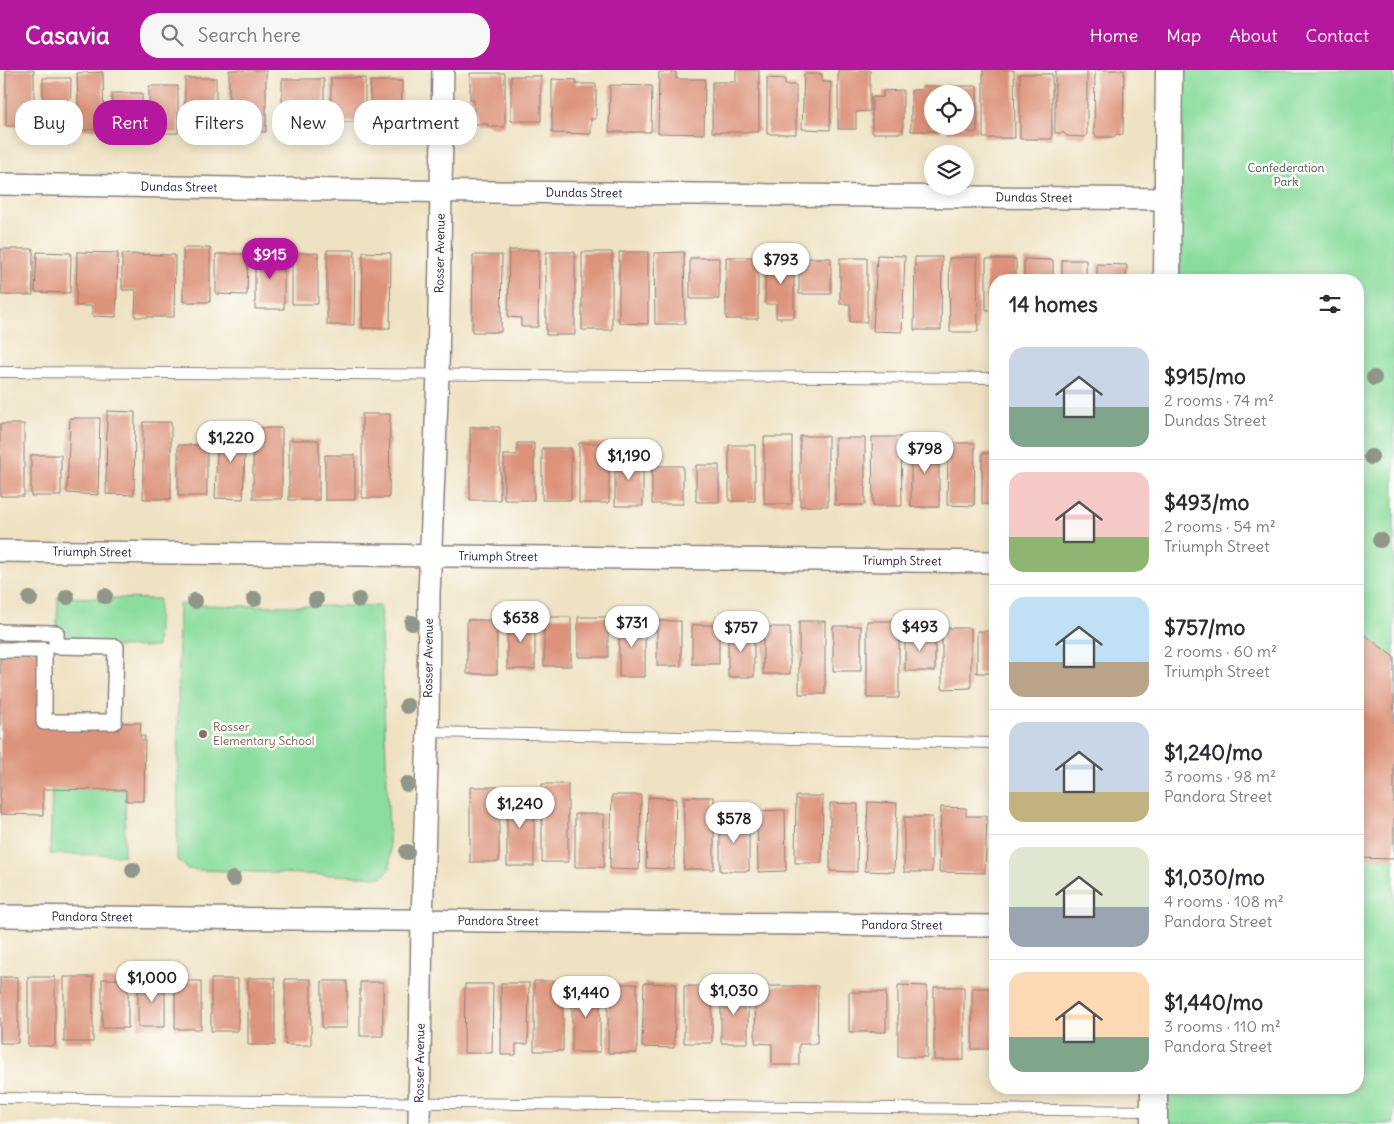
<!DOCTYPE html>
<meta charset="utf-8">
<style>
body{margin:0;font-family:Delius,sans-serif;background:#f7f7f7;color:#2b2b33;height:100vh;display:flex;flex-direction:column;font-size:19px;white-space:nowrap}
*{box-sizing:border-box;margin:0}
p{font-size:16px;color:#7c7c81}
.icon{flex:none;width:28px;height:28px;fill:none;stroke:currentColor;stroke-width:2;stroke-linecap:round;stroke-linejoin:round}
.map{position:relative;flex:1;overflow:hidden}
.sheet{position:absolute;left:989px;top:204px;width:375px;height:820px;display:flex;flex-direction:column;background:#fff;border-radius:20px;box-shadow:0 2px 12px #0003}
.sheet>*{flex:none}
.top-card{position:absolute;left:15px;top:30px;width:475px;height:45px;display:flex;gap:10px}
.controls{position:absolute;left:924px;top:15px;display:grid;gap:10px}
.controls a{display:grid;place-items:center;width:50px;height:50px;border-radius:50%;background:#fff;box-shadow:0 2px 12px #0003;font-size:25px}
.price{position:absolute;translate:-50% -42px;padding:0 11px;border-radius:18px;background:#fff;color:#222;font-size:16px;line-height:32px;filter:drop-shadow(0 1px 2px #0008)}
.price::after{content:'';position:absolute;left:50%;top:30px;width:15px;height:11px;margin-left:-8px;background:inherit;clip-path:polygon(0 0,100% 0,50% 100%)}
.price.active{background:#b5179e;color:#fff}
ul{padding:0;list-style:none}
li{display:flex;align-items:center;gap:15px;height:125px;padding:0 20px}
li+li{border-top:1px solid #e1e1e2}
li span{display:grid;place-items:center;flex:none;width:140px;height:100px;border-radius:15px;color:#555}
li>.icon{margin-inline-start:auto}
span .icon{width:60px;height:60px;fill:#fffc;stroke-width:1}
li b{font-size:21px}
h2{display:flex;justify-content:space-between;align-items:center;height:60px;padding:0 20px;font-size:21px}
.tag{padding:0 18px;border-radius:20px;background:#fff;box-shadow:0 2px 12px #0003;font-size:18px;line-height:45px}
.tag.active{background:#b5179e;color:#fff}
header{display:flex;align-items:center;gap:30px;box-sizing:border-box;height:70px;padding:0 25px;background:#b5179e;color:#fff}
header strong{font-size:24px}
nav{display:flex;gap:28px;margin-inline-start:auto;font-size:18px}
.search{width:350px;height:45px;background:#f7f7f7;display:flex;align-items:center;gap:12px;box-sizing:border-box;padding:0 18px;border-radius:20px;color:#7c7c81;font-size:19px}
.map>svg:first-child{display:block}
</style>
<header>
<strong>Casavia</strong>
<div class="search"><svg class="icon" aria-label="search" viewBox="0 0 24 24"><circle cx="10" cy="10" r="6"/><path d="M15 15l6 6"/></svg>Search here</div>
<nav><a>Home</a><a>Map</a><a>About</a><a>Contact</a></nav>
</header>
<div class="map">
<svg width="1394" height="1054" viewBox="0 0 1394 1054">
<rect width="100%" height="100%" fill="#fdfcf7"/>
<filter id="ink" filterUnits="userSpaceOnUse"><feTurbulence type="fractalNoise" baseFrequency=".02" numOctaves="2"/><feDisplacementMap in="SourceGraphic" scale="10" xChannelSelector="R" yChannelSelector="G"/><feConvolveMatrix kernelMatrix="1 2 1 2 8 2 1 2 1" color-interpolation-filters="sRGB"/></filter>
<filter id="wash" filterUnits="userSpaceOnUse"><feTurbulence type="fractalNoise" baseFrequency=".0096" numOctaves="4" result="noise"/><feDisplacementMap in="SourceGraphic" scale="20" xChannelSelector="R" yChannelSelector="G"/><feGaussianBlur stdDeviation="1.12" result="paint"/><feColorMatrix in="noise" values="0 0 0 0 0 0 0 0 0 0 0 0 0 0 0 0 0 1.4 0 .05"/><feComposite in="paint" operator="in"/></filter>
<g filter="url(#wash)">
<rect width="100%" height="100%" fill="#efe2c2"/>
<path fill="#8bdd9e" stroke="#56806c" d="M1183 0H1394V1054H1166L1167 1018H1358V210H1180Z
M58 527 159 529 157 577 56 576Z
M179 534 232 536H380L390 787V798L382 807 200 800 187 799 177 789Z
M52 718 126 720 124 785 50 784Z"/>
<g id="blocks">
<path fill="#dd937a" d="M6 0H34V56H6Z
M229 0H266V62L229 61Z
M736 0H759V62H712V12H736Z
M838 0H870V41L856 42V59H838Z
M983 0H1014L1015 68H983Z
M1067 0H1087V64L1084 67 1067 66 1064 63H1055V1Z
M1095 0H1124L1123 65 1116 64 1114 67H1097L1094 64Z
M103 2 104 59 79 60 77 3Z
M659 2H676V9H705L704 64 658 63Z
M470 3H505V57H488V54H474V30H470Z
M804 4H822V12H831L830 60 802 59Z
M1020 4H1052V69H1020Z
M511 6H541V51H511Z
M43 8H71L70 57 43 56Z
M185 8H216V63H185Z
M331 8H365V52H331Z
M767 8 785 9V15H796V64H767Z
M282 9H324V60H282Z
M552 9 576 10V14H596V49H591V64L552 63Z
M370 11H402L401 53 370 52Z
M610 15 652 16 651 62H609Z
M149 16H178V63H149Z
M922 16H941V24H932V56H941V61H911V20H922Z
M947 16H977V62H947V56H965V24H947Z
M903 20V63H872V27H883V21Z
M112 23H142V62H112Z
M183 178H210V232H183Z
M1 179H33V225H1Z
M327 180H355L354 255H327Z
M509 180H539L538 257H521V248L508 247Z
M255 181H284V239H255Z
M37 182 71 183 70 223 35 222Z
M77 182 118 183 116 247 92 246V236H76Z
M363 182 391 183 390 258H362Z
M546 182H575V265H546Z
M582 182H612V260H582Z
M619 182H648V254L619 253Z
M684 182 685 254H655L654 183Z
M292 183H318V234H292Z
M122 184 175 185 174 247H135L136 220H122Z
M216 184H248L247 225 216 224Z
M473 185H502L501 262H472Z
M877 185 905 186 902 262 873 261Z
M766 186H794V248H776V234H765Z
M726 187H758V249H726Z
M915 187H942L941 260H914Z
M977 187 978 262H950L949 188Z
M690 188H719V229H690Z
M799 188H831V224H799Z
M840 188H867V252H850V234H840Z
M986 189H1016V210H995V240H986Z
M1024 189 1053 190V210H1024Z
M1062 190H1086V210H1062Z
M1097 194 1127 195 1126 210H1097Z
M107 341 135 342 134 425 106 424Z
M362 344H390L389 428H362Z
M70 348H100L98 425 67 423Z
M143 352H171V429H143Z
M0 354H24V426H0Z
M218 357 246 358 243 429 215 428Z
M470 357H500V430H470Z
M253 358H282V429H253Z
M800 366H828V436H800Z
M764 367H792V434H764Z
M872 367H901L902 436H873Z
M835 368H865V435H835Z
M289 370H319V430H289Z
M911 371H939V437H911Z
M517 373H534V430H504V385H517Z
M579 373H609V433H579Z
M948 373H975L974 436 947 435Z
M178 375H207V426H178Z
M729 375H755V431H729Z
M542 378H571V430H542Z
M982 383H995V434H982Z
M31 385H61V426H31Z
M325 385H355V430H325Z
M615 386H643V436H615Z
M696 395H719V432H696Z
M652 396H683V434H652Z
M507 547H535V599H507Z
M544 547H571V596H544Z
M578 547H608V587H578Z
M619 549H645V607H619Z
M467 550H497V604H467Z
M657 551H681V596H657Z
M799 551H825V624H799Z
M867 551H899V628H867Z
M692 555H719V594H692Z
M833 556H861V601H833Z
M763 557H790V604H763Z
M942 558H971V618L942 619Z
M728 559H754V607H728Z
M1358 560 1394 587V789L1358 788Z
M977 561H995V603H977Z
M905 564H935V601H905Z
M0 580H44V652L141 653 140 666H145L144 731H126V720L43 719V745L0 744Z
M542 714H568V792H542Z
M470 717H499V792H470Z
M507 723H534V796H507Z
M612 725H641L639 800 610 799Z
M796 726H823L822 793H795Z
M648 727 676 729 674 799 646 798Z
M684 727H714V799H684Z
M868 732 897 733 894 802 865 801Z
M830 733 858 734 857 802 830 801Z
M941 737 966 738V746H987L985 803 939 802Z
M785 740 786 801 758 802 757 741Z
M575 744H604V797H575Z
M720 747H749V801H720Z
M904 747H932V802H904Z
M0 907H18V973H0Z
M28 907H55V976H28Z
M64 907H93V972H64Z
M248 908H275V975H248Z
M102 909H128V958H102Z
M138 909H165V957H138Z
M211 909H238V961H211Z
M285 909H311V975H285Z
M175 911H201V959H175Z
M322 911H347V958H322Z
M534 911H563V981H534Z
M360 912H383V966H360Z
M501 913H529L528 974H516V985H501Z
M572 913H600V982H572Z
M644 913 676 914 674 978 642 977Z
M465 914H493L492 983H464Z
M608 914H637V983H608Z
M898 915 927 916V987H898Z
M684 916H712V973H684Z
M756 916H818L817 974H799V995H772V974L755 973Z
M934 917H964V990H934Z
M721 918H748V973H721Z
M972 918H995V979H972Z
M849 922H886V962H849Z"/>
</g>
</g>
<g filter="url(#ink)">
<use href="#blocks" fill-opacity="0" stroke="#88827e" stroke-width="1"/>
<g fill="none" stroke-linecap="round" stroke-linejoin="round">
<g stroke="#88827e" stroke-width="12">
<path id="service" d="M0 302 995 308
M428 662 995 673
M0 1028 1153 1041"/>
</g>
<g stroke="#88827e" stroke-width="18">
<path id="pedestrian" d="M0 562 56 563V576L116 577 114 652H44V580H0"/>
</g>
<g stroke="#88827e" stroke-width="24">
<g id="minor">
<path id="s1" d="M0 114 400 121 1168 129"/>
<path id="s2" d="M0 481 995 492"/>
<path id="s3" d="M0 846 995 856"/>
<path id="s4" d="M419 1054 422 851 428 662 429 524 438 304 443 0"/>
</g>
</g>
<g stroke="#88827e" stroke-width="29">
<path id="tertiary" d="M1167 210 1169 0
M1154 1054V1018"/>
</g>
<use href="#service" stroke="#fff" stroke-width="10"/>
<use href="#pedestrian" stroke="#fff" stroke-width="15"/>
<use href="#minor" stroke="#fff" stroke-width="21"/>
<use href="#tertiary" stroke="#fff" stroke-width="26"/>
</g>
<g fill="#909788">
<circle cx="1374" cy="308" r="8"/>
<circle cx="1371" cy="387" r="8"/>
<circle cx="1380" cy="470" r="8"/>
<circle cx="105" cy="526" r="8"/>
<circle cx="67" cy="527" r="8"/>
<circle cx="30" cy="529" r="8"/>
<circle cx="254" cy="529" r="8"/>
<circle cx="316" cy="530" r="8"/>
<circle cx="359" cy="530" r="8"/>
<circle cx="195" cy="531" r="8"/>
<circle cx="412" cy="553" r="8"/>
<circle cx="407" cy="636" r="8"/>
<circle cx="407" cy="714" r="8"/>
<circle cx="407" cy="782" r="8"/>
<circle cx="133" cy="800" r="8"/>
<circle cx="233" cy="809" r="8"/>
</g>
</g>
<circle fill="#8d6e63" stroke="#fdfcf7" stroke-width="2" cx="203" cy="664" r="5"/>
<g text-anchor="middle" stroke-width="5" stroke-linejoin="round" paint-order="stroke">
<g font-size="12" fill="#425a59" stroke="#fdfcf7">
<text x="1286" y="102">Confederation<tspan x="1286" dy="14">Park</tspan></text>
</g>
<g font-size="12" fill="#22223b" stroke="#fdfcf7">
<text dy="4" stroke="none"><textPath href="#s1" startOffset="179">Dundas Street</textPath></text>
<text dy="4" stroke="none"><textPath href="#s1" startOffset="584">Dundas Street</textPath></text>
<text dy="4" stroke="none"><textPath href="#s1" startOffset="1034">Dundas Street</textPath></text>
<text dy="4" stroke="none"><textPath href="#s4" startOffset="871">Rosser Avenue</textPath></text>
<text dy="4" stroke="none"><textPath href="#s2" startOffset="92">Triumph Street</textPath></text>
<text dy="4" stroke="none"><textPath href="#s2" startOffset="498">Triumph Street</textPath></text>
<text dy="4" stroke="none"><textPath href="#s2" startOffset="902">Triumph Street</textPath></text>
<text dy="4" stroke="none"><textPath href="#s4" startOffset="466">Rosser Avenue</textPath></text>
<text dy="4" stroke="none"><textPath href="#s3" startOffset="92">Pandora Street</textPath></text>
<text dy="4" stroke="none"><textPath href="#s3" startOffset="498">Pandora Street</textPath></text>
<text dy="4" stroke="none"><textPath href="#s3" startOffset="902">Pandora Street</textPath></text>
<text dy="4" stroke="none"><textPath href="#s4" startOffset="61">Rosser Avenue</textPath></text>
</g>
<g font-size="12" fill="#785e54" stroke="#fdfcf7" text-anchor="start">
<text x="213" y="661">Rosser<tspan x="213" dy="14">Elementary School</tspan></text>
</g>
</g>
</svg>
<div class="controls">
<a><svg class="icon" aria-label="locate" viewBox="0 0 24 24"><circle cx="12" cy="12" r="6"/><path d="M12 2v4M12 18v4M2 12h4M18 12h4"/></svg></a>
<a><svg class="icon" aria-label="layers" viewBox="0 0 24 24"><path d="M12 4l9 5-9 5-9-5zM3 14l9 5 9-5"/></svg></a>
</div>
<b class="price active" style="left:270px;top:210px">$915</b>
<b class="price" style="left:781px;top:215px">$793</b>
<b class="price" style="left:231px;top:393px">$1,220</b>
<b class="price" style="left:925px;top:404px">$798</b>
<b class="price" style="left:629px;top:411px">$1,190</b>
<b class="price" style="left:521px;top:573px">$638</b>
<b class="price" style="left:632px;top:578px">$731</b>
<b class="price" style="left:920px;top:582px">$493</b>
<b class="price" style="left:741px;top:583px">$757</b>
<b class="price" style="left:520px;top:759px">$1,240</b>
<b class="price" style="left:734px;top:774px">$578</b>
<b class="price" style="left:152px;top:933px">$1,000</b>
<b class="price" style="left:734px;top:946px">$1,030</b>
<b class="price" style="left:586px;top:948px">$1,440</b>
<div class="top-card">
<a class="tag">Buy</a>
<a class="tag active">Rent</a>
<a class="tag">Filters</a>
<a class="tag">New</a>
<a class="tag">Apartment</a>
</div>
<section class="sheet">
<h2>14 homes<svg class="icon" aria-label="filters" viewBox="0 0 24 24"><path d="M4 7h16M4 17h16"/><circle cx="9" cy="7" r="2"/><circle cx="15" cy="17" r="2"/></svg></h2>
<ul>
<li><span style="background:linear-gradient(#c9d6e8 60%,#7fa58c 0)"><svg class="icon" aria-label="home" viewBox="0 0 24 24"><path d="M3 11l9-7 9 7M6 9v11h12V9"/></svg></span><div><b>$915/mo</b><p>2 rooms · 74 m²</p><p>Dundas Street</p></div></li>
<li><span style="background:linear-gradient(#f6c9c9 65%,#8fb573 0)"><svg class="icon" aria-label="home" viewBox="0 0 24 24"><path d="M3 11l9-7 9 7M6 9v11h12V9"/></svg></span><div><b>$493/mo</b><p>2 rooms · 54 m²</p><p>Triumph Street</p></div></li>
<li><span style="background:linear-gradient(#bfe0f5 65%,#b9a48a 0)"><svg class="icon" aria-label="home" viewBox="0 0 24 24"><path d="M3 11l9-7 9 7M6 9v11h12V9"/></svg></span><div><b>$757/mo</b><p>2 rooms · 60 m²</p><p>Triumph Street</p></div></li>
<li><span style="background:linear-gradient(#c9d6e8 70%,#c2b280 0)"><svg class="icon" aria-label="home" viewBox="0 0 24 24"><path d="M3 11l9-7 9 7M6 9v11h12V9"/></svg></span><div><b>$1,240/mo</b><p>3 rooms · 98 m²</p><p>Pandora Street</p></div></li>
<li><span style="background:linear-gradient(#dfe7d0 60%,#9aa5b1 0)"><svg class="icon" aria-label="home" viewBox="0 0 24 24"><path d="M3 11l9-7 9 7M6 9v11h12V9"/></svg></span><div><b>$1,030/mo</b><p>4 rooms · 108 m²</p><p>Pandora Street</p></div></li>
<li><span style="background:linear-gradient(#ffd9b3 65%,#7fa58c 0)"><svg class="icon" aria-label="home" viewBox="0 0 24 24"><path d="M3 11l9-7 9 7M6 9v11h12V9"/></svg></span><div><b>$1,440/mo</b><p>3 rooms · 110 m²</p><p>Pandora Street</p></div></li>
</ul>
</section>
</div>
